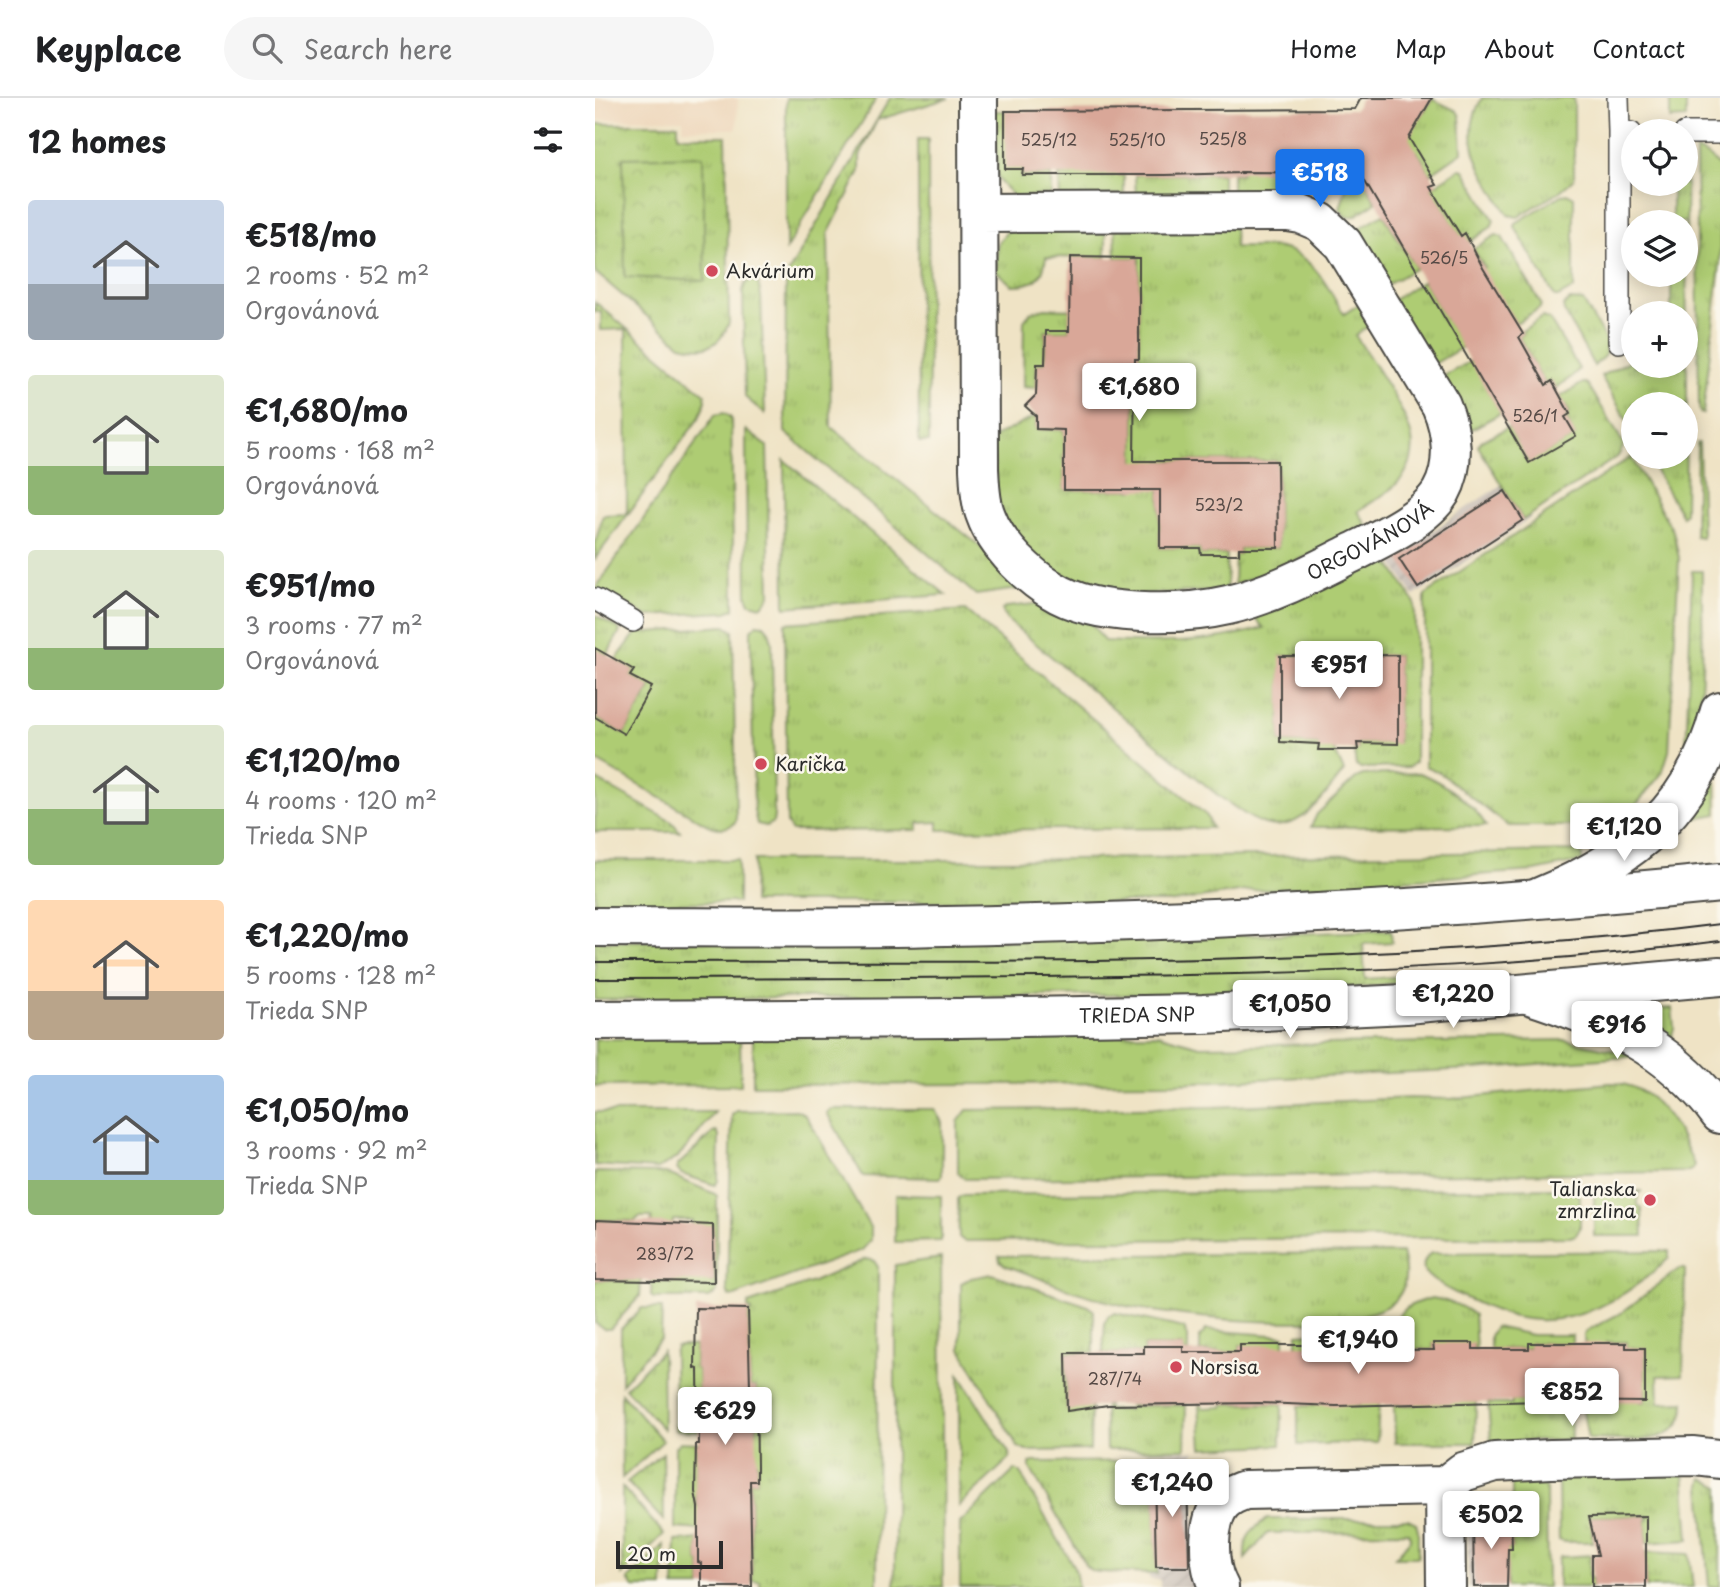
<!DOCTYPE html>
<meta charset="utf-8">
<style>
body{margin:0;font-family:"Playpen Sans",sans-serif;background:#f6f6f6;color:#202124;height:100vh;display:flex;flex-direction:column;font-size:26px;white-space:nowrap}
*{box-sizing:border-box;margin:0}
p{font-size:23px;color:#757577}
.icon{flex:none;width:38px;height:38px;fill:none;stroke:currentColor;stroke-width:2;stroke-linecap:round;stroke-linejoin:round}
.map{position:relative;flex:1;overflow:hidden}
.sheet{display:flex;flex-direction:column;background:#fff;width:595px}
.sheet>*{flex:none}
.buttons{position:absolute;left:1026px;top:21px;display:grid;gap:14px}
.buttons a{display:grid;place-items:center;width:77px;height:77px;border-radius:50%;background:#fff;box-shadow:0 4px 18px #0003;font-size:35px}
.scale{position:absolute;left:21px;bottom:18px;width:107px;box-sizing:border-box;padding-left:7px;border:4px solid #2b2b2b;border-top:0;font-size:19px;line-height:24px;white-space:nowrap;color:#2b2b2b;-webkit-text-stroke:5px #fbf7ec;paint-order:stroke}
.price{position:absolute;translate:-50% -60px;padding:0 16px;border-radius:7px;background:#fff;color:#222;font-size:23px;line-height:46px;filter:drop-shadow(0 2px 4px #0008)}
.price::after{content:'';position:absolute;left:50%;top:42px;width:21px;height:16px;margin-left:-10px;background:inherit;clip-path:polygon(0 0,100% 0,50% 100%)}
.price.on{background:#1a73e8;color:#fff}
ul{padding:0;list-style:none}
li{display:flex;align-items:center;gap:21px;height:175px;padding:0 28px}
li span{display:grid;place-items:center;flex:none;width:196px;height:140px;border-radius:7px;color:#555}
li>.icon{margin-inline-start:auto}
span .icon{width:84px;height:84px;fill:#fffc;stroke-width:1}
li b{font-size:30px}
h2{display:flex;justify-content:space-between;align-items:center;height:84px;padding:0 28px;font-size:30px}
header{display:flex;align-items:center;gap:42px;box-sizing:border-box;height:98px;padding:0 35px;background:#fff;border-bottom:2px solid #e0e0e0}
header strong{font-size:33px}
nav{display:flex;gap:38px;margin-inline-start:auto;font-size:24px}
.search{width:490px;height:63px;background:#f6f6f6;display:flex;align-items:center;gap:18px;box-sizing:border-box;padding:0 24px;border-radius:38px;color:#757577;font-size:26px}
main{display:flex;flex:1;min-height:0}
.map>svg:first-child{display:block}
</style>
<header>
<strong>Keyplace</strong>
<div class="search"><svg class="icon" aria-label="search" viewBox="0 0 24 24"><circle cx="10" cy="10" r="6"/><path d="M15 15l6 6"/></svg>Search here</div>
<nav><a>Home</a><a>Map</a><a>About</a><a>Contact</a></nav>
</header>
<main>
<section class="sheet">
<h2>12 homes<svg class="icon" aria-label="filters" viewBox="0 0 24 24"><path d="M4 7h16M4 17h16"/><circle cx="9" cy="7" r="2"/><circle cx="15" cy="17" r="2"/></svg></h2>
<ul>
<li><span style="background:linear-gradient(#c9d6e8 60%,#9aa5b1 0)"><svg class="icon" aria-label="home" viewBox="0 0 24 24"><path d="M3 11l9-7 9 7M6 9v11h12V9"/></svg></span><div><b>€518/mo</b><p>2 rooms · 52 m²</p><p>Orgovánová</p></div></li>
<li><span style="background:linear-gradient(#dfe7d0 65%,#8fb573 0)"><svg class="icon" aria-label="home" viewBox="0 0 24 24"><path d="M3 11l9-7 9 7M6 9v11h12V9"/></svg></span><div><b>€1,680/mo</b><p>5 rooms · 168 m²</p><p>Orgovánová</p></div></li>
<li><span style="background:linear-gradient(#dfe7d0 70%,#8fb573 0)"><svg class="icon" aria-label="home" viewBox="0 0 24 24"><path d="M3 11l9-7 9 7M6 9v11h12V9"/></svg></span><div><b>€951/mo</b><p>3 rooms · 77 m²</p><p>Orgovánová</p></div></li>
<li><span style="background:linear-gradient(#dfe7d0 60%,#8fb573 0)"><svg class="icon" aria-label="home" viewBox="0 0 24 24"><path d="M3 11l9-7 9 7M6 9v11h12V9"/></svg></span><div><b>€1,120/mo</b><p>4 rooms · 120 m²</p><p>Trieda SNP</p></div></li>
<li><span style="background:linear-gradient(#ffd9b3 65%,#b9a48a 0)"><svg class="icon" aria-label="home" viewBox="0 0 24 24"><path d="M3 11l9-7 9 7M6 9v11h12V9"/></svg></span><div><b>€1,220/mo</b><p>5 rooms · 128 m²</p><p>Trieda SNP</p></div></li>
<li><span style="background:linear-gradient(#a9c7e8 75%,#8fb573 0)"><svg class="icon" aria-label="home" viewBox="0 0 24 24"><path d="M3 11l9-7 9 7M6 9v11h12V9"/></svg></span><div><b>€1,050/mo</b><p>3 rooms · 92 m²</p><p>Trieda SNP</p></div></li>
</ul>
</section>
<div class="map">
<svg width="1125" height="1489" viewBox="0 0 1125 1489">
<defs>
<pattern id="industrial-furrows" width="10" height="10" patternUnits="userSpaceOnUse" patternTransform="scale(1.75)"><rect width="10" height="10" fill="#ccc2b9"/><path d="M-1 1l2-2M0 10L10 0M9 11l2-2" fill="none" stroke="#afa79f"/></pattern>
<pattern id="grass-tufts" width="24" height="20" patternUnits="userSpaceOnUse" patternTransform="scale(1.75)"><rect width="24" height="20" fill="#aecc73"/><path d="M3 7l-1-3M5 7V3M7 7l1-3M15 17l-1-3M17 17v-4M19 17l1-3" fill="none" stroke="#96af64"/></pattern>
<pattern id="park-crowns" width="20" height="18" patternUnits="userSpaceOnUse" patternTransform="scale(1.75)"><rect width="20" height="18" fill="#aecc73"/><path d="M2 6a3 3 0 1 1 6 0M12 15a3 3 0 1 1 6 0" fill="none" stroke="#96af64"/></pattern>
</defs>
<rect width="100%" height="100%" fill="#fbf7ec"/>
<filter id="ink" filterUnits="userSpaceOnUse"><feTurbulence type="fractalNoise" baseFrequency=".0143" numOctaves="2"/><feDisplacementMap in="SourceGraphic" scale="14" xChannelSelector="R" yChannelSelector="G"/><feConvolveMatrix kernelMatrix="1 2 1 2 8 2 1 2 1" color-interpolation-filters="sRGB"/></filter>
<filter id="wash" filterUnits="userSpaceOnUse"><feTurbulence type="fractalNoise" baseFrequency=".00686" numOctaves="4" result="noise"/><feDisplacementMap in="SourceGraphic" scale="28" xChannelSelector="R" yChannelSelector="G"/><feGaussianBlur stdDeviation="1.57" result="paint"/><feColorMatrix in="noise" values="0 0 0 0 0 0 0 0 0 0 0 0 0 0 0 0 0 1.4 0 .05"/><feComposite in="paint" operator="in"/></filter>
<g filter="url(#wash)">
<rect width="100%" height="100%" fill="#efe3c5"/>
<path fill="#eed7bb" d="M0 0H143L142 31H88V21L0 22Z"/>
<path fill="url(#industrial-furrows)" d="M912 383 936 420 819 498 795 461Z
M599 1353 602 1481 607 1489H565V1482L554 1481 552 1354Z
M919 1410V1489H873L872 1411Z"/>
<path fill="url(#grass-tufts)" stroke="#6c7c4f" stroke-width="2" d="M191 0 281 1 191 151Z
M295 0H354L282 22 265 58V73L233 136 236 329 436 489 381 497 190 334 191 179 282 22Z
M887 0H979V81L965 93 923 119 913 117C891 78 861 45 887 0Z
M1075 0H1091V20L1075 21Z
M837 1 862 13 865 18 867 54 835 76 822 54 808 41 819 16 826 19Z
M399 13H410L428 71 427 77H456V97L419 99 406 85 402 77Z
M0 26H83V38H131L134 225C125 248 111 254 86 247L0 174Z
M323 41H333L334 344H324Z
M1091 49 1092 313 1090 315V306H1038V333L1006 278 1038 261V268H1090V215H1076V177H1090V124H1077V86H1090Z
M1101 52 1115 59 1125 69V165L1108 316 1105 315 1104 309Z
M646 69 696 70V75H702V98L637 97V76H646Z
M761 69 781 104 760 118 751 119 745 111 751 90 761 75 758 70Z
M523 71 524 77 529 78V96L465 101 464 77Z
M864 71 869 72 899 122 896 129 874 144 865 138 836 90Z
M628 76V97L541 100 540 77Z
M974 96 979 99V190L963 199H960L920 129 921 125 967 97Z
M788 116 821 170 792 187 760 133Z
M511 127V160L451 159C448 182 439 187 417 187L401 173 403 145 414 131Z
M520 128 639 129 640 149C654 150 671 148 685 150 719 157 732 189 749 216L769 203 782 223 760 237C776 262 812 313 817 341 819 353 816 366 809 377 798 393 778 403 763 413L774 432 765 438 639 487 640 456H644V450H683L682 363H565V450H605L606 456H631L632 486 628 493 511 497 442 464 403 412 397 340 441 318V331L469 332V392H539L540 261H544V160H521Z
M901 137 907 139 946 206 945 210 921 225 884 172 889 169 878 151Z
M155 182 163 184 166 199 170 316 150 299 148 193 150 186Z
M828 183 868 249 837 267 798 202Z
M975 202 988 203 1011 243 1010 257 999 268 969 213 968 208Z
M0 204 110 296 111 303 104 320 0 461V446L8 417 32 416 31 231 6 232V214H0Z
M450 210 475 211 474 233H451L450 266H442L441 290 428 289 429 223 436 214Z
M947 219 955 222 984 271 978 278 960 290 957 284 951 287 924 239 928 236 926 234Z
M876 263 906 315 875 332 849 278Z
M988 285H991L994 288 1027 343 1028 349 1023 358 928 422 883 348 886 343 914 329 934 364 980 338 970 319 975 315 965 299Z
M129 315 136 320 139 511 131 514 52 518 1 490 120 317Z
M1091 331 1090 416 1087 418 1053 359H1090Z
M151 332 172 348 175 498 167 508 155 505 152 498Z
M1102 345H1104L1107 439 1100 438Z
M1036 359 1078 433 1084 460 1074 653 1067 675 1037 712 1025 721 1005 728H913L844 674 830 668V497Z
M189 362 351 497 190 509Z
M787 454 820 505V664L814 669 765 670 761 668 759 652 763 651 762 645H803V557L686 558 685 644 724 646 739 652 749 673C728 699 702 742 662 723 649 717 637 707 625 699L411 521 407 512 412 509 457 504 492 519 509 543C570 546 610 546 669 530L655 514Z
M1097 473H1107C1106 536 1114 602 1091 661Z
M370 512 612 718 617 730 343 732V724L323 725V732L197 733 192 726 190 525Z
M0 517 23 530 25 533 12 557 6 554 0 558Z
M162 526 169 527 174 533 177 544 179 718 178 724 171 728 162 726 159 713 156 538V532Z
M130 528 138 533 141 723C133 732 124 731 113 727L0 662V619L29 636 56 590 35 578 38 572 21 562 41 535Z
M824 675C846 683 880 706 891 728L716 729 722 716 761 680 768 677Z
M0 681 77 724 85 734H0Z
M1118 681 1121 685 1122 716 1086 723Z
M987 753V763L940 773 650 793 578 804H158L159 762H417Z
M0 762H143V804L0 806Z
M796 832 797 844 768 846 770 881 858 875V878L757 890 625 896 0 902V843C265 842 531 844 796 832Z
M1077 910 1079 930 1076 940 1031 915 1038 912Z
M562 936 605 948 970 942 1045 958 879 971 581 985 158 987V939Z
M145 940 146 987 0 988V941Z
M1015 985C1059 984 1084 1030 1099 1067L1097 1072 1091 1074 370 1081 363 1075V1024L372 1012 619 1009 815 1000 855 1001Z
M236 1011H339L347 1024V1077L345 1080 268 1078 232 1015Z
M202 1012 209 1016 215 1024 276 1131V1142L267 1152 137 1199 134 1198 132 1191 137 1017 142 1013Z
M0 1014H120C104 1033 87 1062 62 1071L0 1067Z
M122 1034 124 1038 123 1083 120 1087 86 1076 82 1071 83 1067 118 1035Z
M0 1074 71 1075 120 1096 122 1098V1194L114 1200H59L56 1198 57 1182 78 1184 79 1182H115L116 1184H119L118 1127 116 1129H97V1122H78L77 1129H56L57 1119H44L40 1123 1 1122 0 1129Z
M975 1090 985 1099V1130L981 1137 975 1139 369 1143 364 1139 363 1100 368 1097Z
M999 1093H1047L1043 1095V1107L1047 1110 1048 1138H999Z
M300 1097 346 1098V1143L300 1144Z
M1074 1153V1160C1044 1188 1004 1216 963 1221 949 1223 933 1222 920 1219 902 1215 838 1188 830 1174 826 1166 831 1160 836 1155Z
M807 1155C811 1171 813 1187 802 1200 766 1241 582 1219 531 1208 490 1199 450 1182 410 1167L405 1163 404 1158Z
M346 1160 348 1489H300V1167Z
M271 1161 279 1163 283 1169 282 1489H165V1483H157L155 1383H162V1364L155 1363 162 1327 161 1289H155L153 1214H157L156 1211H153V1206L218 1184Z
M1084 1171H1090L1088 1277 1063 1278 1064 1305 1089 1304C1091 1353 1026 1341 993 1341L986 1302H992V1305H1012L1013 1301H1047L1046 1304H1050V1250H1031V1244H1011L1010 1250 990 1251 989 1237 993 1232 1026 1215Z
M397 1176 493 1208 499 1213V1255L471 1254 472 1312 496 1308 495 1352 431 1353 423 1349 366 1251V1185L376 1180Z
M0 1182H46L45 1198 15 1231H9L0 1225Z
M837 1200C852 1202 869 1208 879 1217L881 1252 878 1251V1246H838L839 1252 797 1253C798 1218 802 1209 837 1200Z
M47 1210H67L66 1240 26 1286V1231Z
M520 1215 589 1230 593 1239V1254H588L587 1248H549V1255H508L510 1224 513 1218Z
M780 1228 786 1233V1252H764L761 1250 759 1253 740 1254V1247H722L701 1254 703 1236 754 1233Z
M900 1229 937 1237H977V1251L972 1245H935L934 1251H895V1238Z
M611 1232 689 1238V1254L645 1247V1254H605V1239Z
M85 1248H103L100 1251V1270L103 1271 105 1333 80 1332 79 1255 81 1249Z
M67 1253 68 1331 30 1290Z
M364 1276 414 1355 415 1360 364 1408Z
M26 1295 68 1343 27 1380Z
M975 1302 976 1342 896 1344 893 1304 896 1303V1306H917V1303Z
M784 1304 782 1344 703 1347V1308H719V1305H759L760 1308H764L765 1305Z
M821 1304H881L880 1345H800L799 1307H821Z
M629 1306H687L686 1347 607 1350 604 1307H607L608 1310 628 1309Z
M591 1307 590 1351 511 1352 510 1308H513V1312H534V1308Z
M85 1344 105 1345 101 1346V1403L102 1408H107V1432L80 1430V1349Z
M68 1355 69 1423 32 1384Z
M574 1363 575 1373 559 1374 562 1476 504 1474 497 1473 491 1468 435 1370V1365L439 1364Z
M420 1372 425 1375 480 1471 483 1489H365V1425Z
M1089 1375 1094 1442 1051 1445V1422L1054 1421 1053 1418 994 1419 997 1422V1444H969L964 1442 963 1378Z
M945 1377 951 1391 952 1489H912V1451L917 1450V1378Z
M1108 1380 1125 1389V1489H1114L1106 1387Z
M27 1389 69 1436 27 1477Z
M673 1421H813L821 1425 823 1432V1459H800L816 1441 813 1434 673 1435 650 1461C649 1441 655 1430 673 1421Z
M107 1441 103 1446V1464L106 1465V1489H79L81 1443Z
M69 1447 68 1489H39L33 1482Z
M1051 1454 1094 1456 1098 1489H1051Z
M998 1457 995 1458 994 1479 997 1480V1489H963V1462L965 1459Z"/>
<path fill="url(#park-crowns)" stroke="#6c7c4f" stroke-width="2" d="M108 58 110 183 30 179 28 60Z"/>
<g id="blocks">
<path fill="#d9a798" d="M766 0H837L814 40 842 87 836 89 866 138 870 135 888 170 928 236 924 239 951 287 957 283 975 316 970 319 981 338 934 365 765 75 646 74 647 75 570 77H427L428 71H410V13L760 11Z
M475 159 544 160V261H540L539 363H682L683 450H644V456H606L605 450H565V392H469V332L441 331V318L430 308 441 297 442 266H450L451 233H474Z
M910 393 928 422 823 490 804 461Z
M0 550 39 572 35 578 56 589 29 636 0 619Z
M803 557V646L762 645 763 652H723L724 646 685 644V558Z
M1 1122 118 1127 119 1184 0 1182Z
M101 1210 153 1211 155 1289H161L162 1369V1383H155L157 1489H106V1465L103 1464V1409L100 1394 101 1346H104L103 1271 100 1270Z
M838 1245H878V1251H934V1245H1031V1250H1050V1304L953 1303 741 1308 664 1305 513 1307 472 1313 471 1255H549V1248H588V1254H645V1247H740V1251L839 1252Z
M592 1373 594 1469H561L559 1374Z
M1051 1418V1489H997V1457H1003L994 1419Z
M878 1419H916L917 1451H913L912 1489H879Z"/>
</g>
</g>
<g filter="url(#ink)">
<use href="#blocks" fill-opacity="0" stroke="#484742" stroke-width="2"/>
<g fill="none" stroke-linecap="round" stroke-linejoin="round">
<g stroke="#484742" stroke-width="24">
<path id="service" d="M1023 0 1024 34 1036 35
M1024 34V244
M1090 35H1125
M0 501 38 523"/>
</g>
<g stroke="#484742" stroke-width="42">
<g id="minor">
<path id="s1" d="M383 0 384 371C385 387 385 404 391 418 397 435 408 449 420 462 431 473 443 484 457 492 499 519 586 518 633 507 676 497 717 475 755 456 783 442 830 421 846 394 861 367 857 333 846 307L748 146 725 124 706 116 693 114 384 115"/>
<path d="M945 799C1036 761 1100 712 1125 613"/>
<path d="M932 896C1010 921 1075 948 1125 1016"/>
<path d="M850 1388 851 1489"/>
<path d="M624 1489C612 1469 611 1423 627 1405 633 1398 641 1395 650 1392L850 1388 868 1374 900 1364 956 1361 1099 1358 1125 1361"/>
</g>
</g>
<g stroke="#484742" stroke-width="42">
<g id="tertiary">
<path d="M0 829C117 829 234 831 351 828 609 823 868 811 1125 785"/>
<path id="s2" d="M0 922 365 920 608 916 811 906 1125 878"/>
</g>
</g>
<use href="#service" stroke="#fff" stroke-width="21"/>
<use href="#minor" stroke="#fff" stroke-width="38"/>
<use href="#tertiary" stroke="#fff" stroke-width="38"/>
<path stroke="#2b2b2b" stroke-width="2" d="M0 864C372 862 755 873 1125 826
M0 881C213 880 426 881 640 876 802 872 964 864 1125 843"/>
</g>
</g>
<g fill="#d1495b" stroke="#fbf7ec" stroke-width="2.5">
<circle cx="117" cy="173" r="7"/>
<circle cx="166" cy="666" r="7"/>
<circle cx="1055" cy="1102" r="7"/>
<circle cx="581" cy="1269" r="7"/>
</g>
<g text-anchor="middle" stroke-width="5" stroke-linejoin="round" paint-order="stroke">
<g font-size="16" fill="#564a46">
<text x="628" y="47">525/8</text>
<text x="454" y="48">525/12</text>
<text x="542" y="48">525/10</text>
<text x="849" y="166">526/5</text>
<text x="940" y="324">526/1</text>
<text x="624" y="413">523/2</text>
<text x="70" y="1162">283/72</text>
<text x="520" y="1287">287/74</text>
</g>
<g font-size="19" fill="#2b2b2b" stroke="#fbf7ec" text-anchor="start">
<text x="131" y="180">Akvárium</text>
<text x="180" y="673">Karička</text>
<text x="1041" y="1098" text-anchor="end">Talianska<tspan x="1041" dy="22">zmrzlina</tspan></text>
<text x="595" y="1276">Norsisa</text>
</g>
<g font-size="19" fill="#2b2b2b" stroke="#fbf7ec">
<text dy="7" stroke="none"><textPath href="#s1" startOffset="856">ORGOVÁNOVÁ</textPath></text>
<text dy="7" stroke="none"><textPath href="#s2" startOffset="542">TRIEDA SNP</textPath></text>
</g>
</g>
</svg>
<div class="buttons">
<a><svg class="icon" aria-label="locate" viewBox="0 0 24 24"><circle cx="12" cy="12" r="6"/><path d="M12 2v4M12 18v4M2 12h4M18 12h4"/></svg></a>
<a><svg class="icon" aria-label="layers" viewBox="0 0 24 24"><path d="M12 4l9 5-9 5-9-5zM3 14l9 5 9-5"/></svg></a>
<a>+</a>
<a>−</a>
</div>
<div class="scale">20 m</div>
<b class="price on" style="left:725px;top:111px">€518</b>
<b class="price" style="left:544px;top:325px">€1,680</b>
<b class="price" style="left:744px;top:603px">€951</b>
<b class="price" style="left:1029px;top:765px">€1,120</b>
<b class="price" style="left:858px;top:932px">€1,220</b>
<b class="price" style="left:695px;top:942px">€1,050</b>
<b class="price" style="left:1022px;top:963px">€916</b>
<b class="price" style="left:763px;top:1278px">€1,940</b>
<b class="price" style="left:977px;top:1330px">€852</b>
<b class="price" style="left:130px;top:1349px">€629</b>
<b class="price" style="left:577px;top:1421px">€1,240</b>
<b class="price" style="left:896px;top:1453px">€502</b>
</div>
</main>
